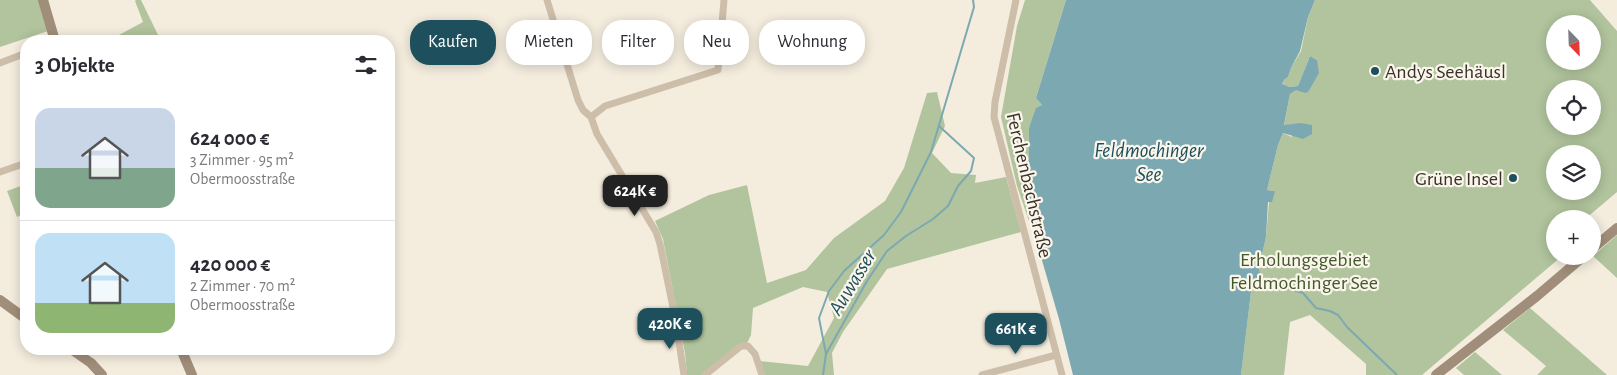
<!DOCTYPE html>
<html lang="de">
<meta charset="utf-8">
<style>
body{margin:0;font-family:"Alegreya Sans",sans-serif;background:#f2f2f3;color:#2b2b33;height:100vh;display:flex;flex-direction:column;font-size:19px;white-space:nowrap}
*{box-sizing:border-box;margin:0}
p{font-size:16px;color:#7c7c81}
.icon{flex:none;width:28px;height:28px;fill:none;stroke:currentColor;stroke-width:2;stroke-linecap:round;stroke-linejoin:round}
.map{position:relative;flex:1;overflow:hidden}
.panel{position:absolute;left:20px;top:35px;width:375px;height:320px;display:flex;flex-direction:column;background:#fff;border-radius:20px;box-shadow:0 2px 12px #0003}
.panel>*{flex:none}
.hud{position:absolute;left:410px;top:20px;width:475px;height:45px;display:flex;gap:10px}
.needle{width:32px;rotate:157deg}
.fabs{position:absolute;left:1546px;top:15px;display:grid;gap:10px}
.fabs a{display:grid;place-items:center;width:55px;height:55px;border-radius:50%;background:#fff;box-shadow:0 2px 12px #0003;font-size:25px}
.price{position:absolute;translate:-50% -42px;padding:0 11px;border-radius:10px;background:#1d4f5d;color:#fff;font-size:16px;line-height:32px;filter:drop-shadow(0 1px 2px #0008)}
.price::after{content:'';position:absolute;left:50%;top:30px;width:15px;height:11px;margin-left:-8px;background:inherit;clip-path:polygon(0 0,100% 0,50% 100%)}
.price.current{background:#222;color:#fff}
ul{padding:0;list-style:none}
li{display:flex;align-items:center;gap:15px;height:125px;padding:0 15px}
li+li{border-top:1px solid #e1e1e2}
li span{display:grid;place-items:center;flex:none;width:140px;height:100px;border-radius:15px;color:#555}
li>.icon{margin-inline-start:auto}
span .icon{width:60px;height:60px;fill:#fffc;stroke-width:1}
li b{font-size:21px}
h2{display:flex;justify-content:space-between;align-items:center;height:60px;padding:0 15px;font-size:21px}
.tag{padding:0 18px;border-radius:20px;background:#fff;box-shadow:0 2px 12px #0003;font-size:18px;line-height:45px}
.tag.current{background:#1d4f5d;color:#fff}
.map>svg:first-child{display:block}
</style>
<div class="map">
<svg width="1617" height="375" viewBox="0 0 1617 375">
<rect width="100%" height="100%" fill="#f4edde"/>
<path fill="#b1c49d" fill-rule="evenodd" d="M0 0H48L54 29 0 47Z
M136 0H141L161 41H122L119 35 143 22 135 1Z
M1025 0H1066L1036 98 1042 105 1029 128 1028 212 1030 224 1017 186 1001 117 1017 26Z
M1315 0H1590L1617 31V192L1585 219H1555V256H1562L1422 375H1366V364L1310 315 1290 322 1284 375H1241L1251 292 1261 277 1259 268 1266 237 1269 202 1275 191 1267 190 1278 145 1283 133 1292 137 1293 124 1284 126 1290 94 1296 89 1305 93 1317 60 1310 56 1298 86 1289 87 1282 85 1285 79 1288 77 1291 68 1301 51 1308 17ZM1555 24H1592V61H1555ZM1555 89H1592V126H1555ZM1555 154H1592V191H1555Z
M937 92 945 126 932 153 951 173 976 175 975 183 1006 177 1021 232 887 269 843 332 832 353 834 375H764L760 361 808 366 834 318 827 292 803 287 753 308 751 335 746 345 705 375H687L685 353 663 239 655 221 709 195 747 185 767 283 806 270 834 238 885 201 904 168 927 93Z
M26 184V213L17 217 7 191Z
M1617 235V278L1593 256Z
M1530 308 1607 375H1537L1546 366 1503 330Z
M1475 352 1502 375H1464L1456 368Z"/>
<path fill="#7ca8b2" d="M1066 0H1315L1308 17 1300 51 1291 68 1288 77 1285 79 1282 84 1289 87 1298 86 1310 56 1317 60 1319 73 1308 92 1305 93 1296 90 1290 94 1284 125 1301 123 1312 125V134L1303 139 1283 133 1278 145 1267 190 1275 191 1272 202H1268L1266 237 1259 268 1261 277 1251 292 1241 375H1073L1059 319 1028 212 1029 128 1036 108 1042 105 1036 98Z"/>
<g fill="none" stroke-linecap="round" stroke-linejoin="round">
<path stroke="#7ca8b2" stroke-width="2" d="M1260 280 1303 293 1316 308 1330 311 1338 315 1347 327 1397 375
M826 354 867 281 887 251 906 236 933 219 948 206 958 186 971 171 974 158 939 126
M823 375 826 354 819 318 829 291 844 271 884 235 901 212 931 152 974 7 973 0"/>
<path stroke="#cdbea9" stroke-width="7" d="M547 0 578 100 583 110 591 117 597 134 656 232 660 244 676 322 684 375
M1016 0 995 102 994 117 1062 375
M0 63 26 53
M591 117 605 106 718 70 724 0
M0 172 26 163
M705 375 741 346H748L755 354 762 375
M982 375 1056 355"/>
<path stroke="#a18e7a" stroke-width="10" d="M43 0 55 41
M1592 249 1617 228
M0 300 26 319
M71 349 91 363 102 375
M181 349 192 375
M1436 375 1537 296 1584 256"/>
</g>
<g fill="#1d4f5d" stroke="#fbf6eb" stroke-width="2">
<circle cx="1375" cy="71" r="5"/>
<circle cx="1513" cy="178" r="5"/>
</g>
<g text-anchor="middle" stroke-width="4.5" stroke-linejoin="round" paint-order="stroke">
<g font-size="20" fill="#393129" stroke="#fbf6eb" text-anchor="start">
<text x="1385" y="78">Andys Seehäusl</text>
<text x="1503" y="185" text-anchor="end">Grüne Insel</text>
</g>
<g font-size="20" fill="#393129" stroke="#fbf6eb">
<text transform="translate(1030 185) rotate(77)" y="7">Ferchenbachstraße</text>
</g>
<g font-size="20" fill="#42592c" stroke="#fbf6eb">
<text x="1304" y="266">Erholungsgebiet<tspan x="1304" dy="23">Feldmochinger See</tspan></text>
</g>
<g font-size="21" font-style="italic" fill="#1d4f5d" stroke="#fbf6eb">
<text x="1149" y="157">Feldmochinger<tspan x="1149" dy="24">See</tspan></text>
<text transform="translate(852 282) rotate(-59)" y="7">Auwasser</text>
</g>
</g>
</svg>
<div class="fabs">
<a><svg class="needle" viewBox="-14 -14 28 28"><path d="M0-13l5 13h-10z" fill="#e53935"/><path d="M0 13l5-13h-10z" fill="#7c7c81"/></svg></a>
<a><svg class="icon" aria-label="locate" viewBox="0 0 24 24"><circle cx="12" cy="12" r="6"/><path d="M12 2v4M12 18v4M2 12h4M18 12h4"/></svg></a>
<a><svg class="icon" aria-label="layers" viewBox="0 0 24 24"><path d="M12 4l9 5-9 5-9-5zM3 14l9 5 9-5"/></svg></a>
<a>+</a>
</div>
<b class="price current" style="left:635px;top:217px">624K €</b>
<b class="price" style="left:670px;top:350px">420K €</b>
<b class="price" style="left:1016px;top:355px">661K €</b>
<div class="hud">
<a class="tag current">Kaufen</a>
<a class="tag">Mieten</a>
<a class="tag">Filter</a>
<a class="tag">Neu</a>
<a class="tag">Wohnung</a>
</div>
<section class="panel">
<h2>3 Objekte<svg class="icon" aria-label="filters" viewBox="0 0 24 24"><path d="M4 7h16M4 17h16"/><circle cx="9" cy="7" r="2"/><circle cx="15" cy="17" r="2"/></svg></h2>
<ul>
<li><span style="background:linear-gradient(#c9d6e8 60%,#7fa58c 0)"><svg class="icon" aria-label="home" viewBox="0 0 24 24"><path d="M3 11l9-7 9 7M6 9v11h12V9"/></svg></span><div><b>624 000 €</b><p>3 Zimmer · 95 m²</p><p>Obermoosstraße</p></div></li>
<li><span style="background:linear-gradient(#bfe0f5 70%,#8fb573 0)"><svg class="icon" aria-label="home" viewBox="0 0 24 24"><path d="M3 11l9-7 9 7M6 9v11h12V9"/></svg></span><div><b>420 000 €</b><p>2 Zimmer · 70 m²</p><p>Obermoosstraße</p></div></li>
</ul>
</section>
</div>
